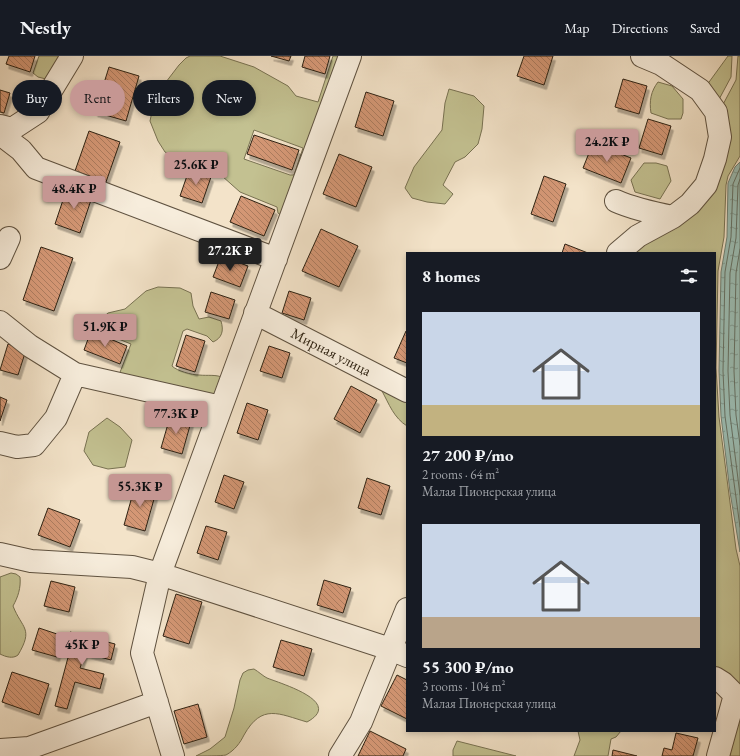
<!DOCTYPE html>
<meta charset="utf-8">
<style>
body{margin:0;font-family:"EB Garamond",serif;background:#20242c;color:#f1f3f6;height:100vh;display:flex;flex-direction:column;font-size:15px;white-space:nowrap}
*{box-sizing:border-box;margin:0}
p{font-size:13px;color:#9ea1a6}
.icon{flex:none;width:22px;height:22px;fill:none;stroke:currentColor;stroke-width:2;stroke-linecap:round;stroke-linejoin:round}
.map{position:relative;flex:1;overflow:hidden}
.side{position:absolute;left:406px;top:196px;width:310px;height:480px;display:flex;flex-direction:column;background:#171b24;border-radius:0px;box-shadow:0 2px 6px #0003}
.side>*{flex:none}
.hud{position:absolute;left:12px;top:24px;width:334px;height:36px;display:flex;gap:8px}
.price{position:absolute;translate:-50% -34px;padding:0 9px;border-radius:4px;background:#c59692;color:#111;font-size:13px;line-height:26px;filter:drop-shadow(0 1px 2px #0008)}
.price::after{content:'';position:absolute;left:50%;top:24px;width:12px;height:9px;margin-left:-6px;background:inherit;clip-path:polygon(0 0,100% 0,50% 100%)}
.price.on{background:#222;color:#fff}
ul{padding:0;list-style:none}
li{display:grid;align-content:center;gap:8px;height:212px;padding:0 16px}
li span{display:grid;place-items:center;height:124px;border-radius:0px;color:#555}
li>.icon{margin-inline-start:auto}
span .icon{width:72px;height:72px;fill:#fffc;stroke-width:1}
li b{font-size:17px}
h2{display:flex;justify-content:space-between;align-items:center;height:48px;padding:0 16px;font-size:17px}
.chip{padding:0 14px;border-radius:18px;background:#171b24;box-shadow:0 2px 6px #0003;font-size:14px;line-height:36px}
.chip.on{background:#c59692;color:#111}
header{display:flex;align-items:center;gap:24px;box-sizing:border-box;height:56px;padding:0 20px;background:#171b24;border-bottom:1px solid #363941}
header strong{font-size:19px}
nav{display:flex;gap:22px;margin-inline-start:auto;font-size:14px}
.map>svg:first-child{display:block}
</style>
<header>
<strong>Nestly</strong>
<nav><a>Map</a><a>Directions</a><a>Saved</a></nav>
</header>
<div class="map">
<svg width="740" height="700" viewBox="0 0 740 700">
<defs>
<pattern id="water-ripples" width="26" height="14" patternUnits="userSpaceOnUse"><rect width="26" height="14" fill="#9bbeb5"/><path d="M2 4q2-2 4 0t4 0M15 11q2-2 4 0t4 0" fill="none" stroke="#7f9a92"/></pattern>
<pattern id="building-back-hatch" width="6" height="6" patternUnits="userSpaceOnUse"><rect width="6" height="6" fill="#d49775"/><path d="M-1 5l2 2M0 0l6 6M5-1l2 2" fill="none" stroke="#ac7b5f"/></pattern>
<filter id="shadow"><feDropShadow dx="2.5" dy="4.5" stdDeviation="0" flood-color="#0004"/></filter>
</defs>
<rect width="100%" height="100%" fill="#f3e3c9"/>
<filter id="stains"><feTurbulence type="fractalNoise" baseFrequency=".005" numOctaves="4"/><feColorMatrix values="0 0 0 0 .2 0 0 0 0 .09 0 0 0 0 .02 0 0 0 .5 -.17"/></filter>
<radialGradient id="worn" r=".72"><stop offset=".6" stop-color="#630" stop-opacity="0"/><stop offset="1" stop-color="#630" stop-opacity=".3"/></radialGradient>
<path fill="#c3c191" stroke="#787252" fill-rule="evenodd" d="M39 0H63L46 23 38 21 33 17Z
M190 0H220L254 11 288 30 296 40 318 46 333 0H345L282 160 278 157 277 151 240 136 222 120 197 112 176 102 165 96 158 85 150 65 153 51 166 26 179 9 186 2ZM254 74 303 92 294 119H290L244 103Z
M728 0H732L731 21 716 49 704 33Z
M738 0H740V100L728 120 726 129 724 181 718 215 716 312 719 361 736 493 740 510V700H722L733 663 715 618V197H624L693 151 719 56 736 24Z
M658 26 672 30 683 43V57L681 63H668L651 57C649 45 651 35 658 26Z
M449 33 474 40 484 50 482 73 478 88 465 101 455 106 443 129 453 138 445 148 427 146 412 142 405 132 414 111 442 74 445 47Z
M644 107H656L667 110 671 125 660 143 635 136 631 124Z
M158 231 180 232 191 237 193 250 199 263 209 261 221 265C224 275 222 282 213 286L207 280 187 273 183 275 172 310C177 315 192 319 199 319 208 320 216 318 224 322L225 325 211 342 117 324 131 288 91 272 108 257 125 253 146 235Z
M382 335 407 340V370C394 362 389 348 382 335Z
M107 362 120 371 132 384 125 411 108 413 93 409 84 395 89 376Z
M11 517 16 518 20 521C21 532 18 541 13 550 22 573 34 572 18 599 13 603 6 601 0 598V521Z
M254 613C259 616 263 620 267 622 282 628 344 646 307 666 279 658 262 647 244 679 240 687 235 694 226 699 221 700 203 700 196 700L210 693 225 681 234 652 240 624 243 617 248 614Z
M578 675H621L616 681 611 683 608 700H574L580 684Z
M457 685 516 700H453V694Z"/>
<path fill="url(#water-ripples)" stroke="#6f8074" d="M740 106V496L730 436 721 360 719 315 721 216 727 181 728 127 735 111Z"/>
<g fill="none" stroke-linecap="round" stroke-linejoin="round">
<path stroke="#647064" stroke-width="1" d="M740 112 733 128 731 181 725 216 723 315 725 360 740 471
M740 123 738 129 736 182 730 217 728 315 730 359 740 439
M740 193 736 217 734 315 736 359 740 389"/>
</g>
<path fill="url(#building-back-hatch)" stroke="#2e2212" filter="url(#shadow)" d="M9 0H35L30 16 6 8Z
M271 0H291L289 5Z
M305 0H330L325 18 302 11Z
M524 0H553L544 29 517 20Z
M109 11 139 20 126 65 95 56Z
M623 23 647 30 639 58 615 51Z
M0 34 10 37 4 57 0 56Z
M366 36 394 45 383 80 355 71Z
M648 63 671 70 662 99 639 92Z
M89 75 120 86 106 126 75 115Z
M254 79 299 94 292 114 247 98Z
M593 87 631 102 621 127 583 112Z
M339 98 372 111 356 151 323 138Z
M189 114 211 121 202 147 180 140Z
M544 120 566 128 553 166 531 158Z
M67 132 92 141 80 177 55 168Z
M241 140 275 154 264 180 230 166Z
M321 173 358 190 339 231 302 215Z
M565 188 588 197H562Z
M41 191 73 202 54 255 23 244Z
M221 200 248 210 240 231 213 221Z
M289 235 311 242 304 264 282 257Z
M211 236 235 244 229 263 205 256Z
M91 275 127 290 120 308 84 294Z
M406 275H407V307L394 302Z
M186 279 205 285 195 316 176 310Z
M8 288 26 294 18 319 0 314Z
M269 290 290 297 282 322 260 315Z
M351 330 377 344 360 377 334 363Z
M0 341 7 344 0 365Z
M247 347 268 354 258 384 237 377Z
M170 361 191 366 182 398 161 392Z
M224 419 244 426 234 453 215 446Z
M367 422 390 430 381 459 358 452Z
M135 430 156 436 145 475 124 469Z
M48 452 80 464 70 491 38 479Z
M206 470 227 476 218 504 197 497Z
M324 524 351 532 343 557 317 549Z
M51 525 75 531 69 556 44 550Z
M176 538 202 546 189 588 163 580Z
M39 572 63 580 57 601 32 594Z
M70 576 115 588 111 604 85 597 80 612 104 618 100 633 75 626 67 653 55 650 70 594 66 592Z
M281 584 312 593 304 620 273 611Z
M12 616 49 628 39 659 2 646Z
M397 619 407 624V663L381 650Z
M198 648 207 681 184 688 174 655Z
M370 675 406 693 403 700H358Z
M676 677 698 682 693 700H662L664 692 672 694Z
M613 694 637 700H612Z"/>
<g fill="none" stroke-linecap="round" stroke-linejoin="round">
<g stroke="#5f5240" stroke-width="24">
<path id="minor" d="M0 70 12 73 38 56 72 0
M0 78 21 94 36 112 276 203
M616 145C634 153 653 157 673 161L690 148 706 129 715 103 720 81 716 56 700 34 661 8 642 0
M618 197 638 180 673 161
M0 202 9 182
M255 257 407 335
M0 266 30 290 75 318 221 351
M0 387 17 391 34 389 56 362 75 318
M0 498 31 505 132 511 160 518 390 593 407 600
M715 622 723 627 735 639 718 700
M0 694 29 692 157 646
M173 700 142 597 160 518 350 0
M340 700 361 666 407 553"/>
</g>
<use href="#minor" stroke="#f7eddc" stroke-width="22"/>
</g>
<g text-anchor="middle" stroke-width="3" stroke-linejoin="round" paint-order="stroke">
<g font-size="15" fill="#2e2212" stroke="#f7eddc">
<text transform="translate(331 296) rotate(27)" y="5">Мирная улица</text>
</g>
</g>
<rect width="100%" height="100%" filter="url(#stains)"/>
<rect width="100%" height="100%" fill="url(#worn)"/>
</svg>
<b class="price" style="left:607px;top:107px">24.2K ₽</b>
<b class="price" style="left:196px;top:130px">25.6K ₽</b>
<b class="price" style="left:74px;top:154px">48.4K ₽</b>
<b class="price on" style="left:230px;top:216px">27.2K ₽</b>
<b class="price" style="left:105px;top:292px">51.9K ₽</b>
<b class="price" style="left:176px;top:379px">77.3K ₽</b>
<b class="price" style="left:140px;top:452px">55.3K ₽</b>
<b class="price" style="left:82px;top:610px">45K ₽</b>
<div class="hud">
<a class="chip">Buy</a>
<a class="chip on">Rent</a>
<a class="chip">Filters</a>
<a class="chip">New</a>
</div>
<section class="side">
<h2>8 homes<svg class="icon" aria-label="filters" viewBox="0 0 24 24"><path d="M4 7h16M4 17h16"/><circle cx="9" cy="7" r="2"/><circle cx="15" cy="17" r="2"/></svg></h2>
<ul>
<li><span style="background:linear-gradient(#c9d6e8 75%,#c2b280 0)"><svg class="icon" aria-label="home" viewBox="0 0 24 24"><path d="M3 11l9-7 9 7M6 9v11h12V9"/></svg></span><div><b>27 200 ₽/mo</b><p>2 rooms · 64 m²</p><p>Малая Пионерская улица</p></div></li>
<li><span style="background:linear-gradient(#c9d6e8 75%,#b9a48a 0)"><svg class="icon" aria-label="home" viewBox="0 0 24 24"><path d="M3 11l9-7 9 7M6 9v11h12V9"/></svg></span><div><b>55 300 ₽/mo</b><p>3 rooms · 104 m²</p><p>Малая Пионерская улица</p></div></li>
</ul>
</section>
</div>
